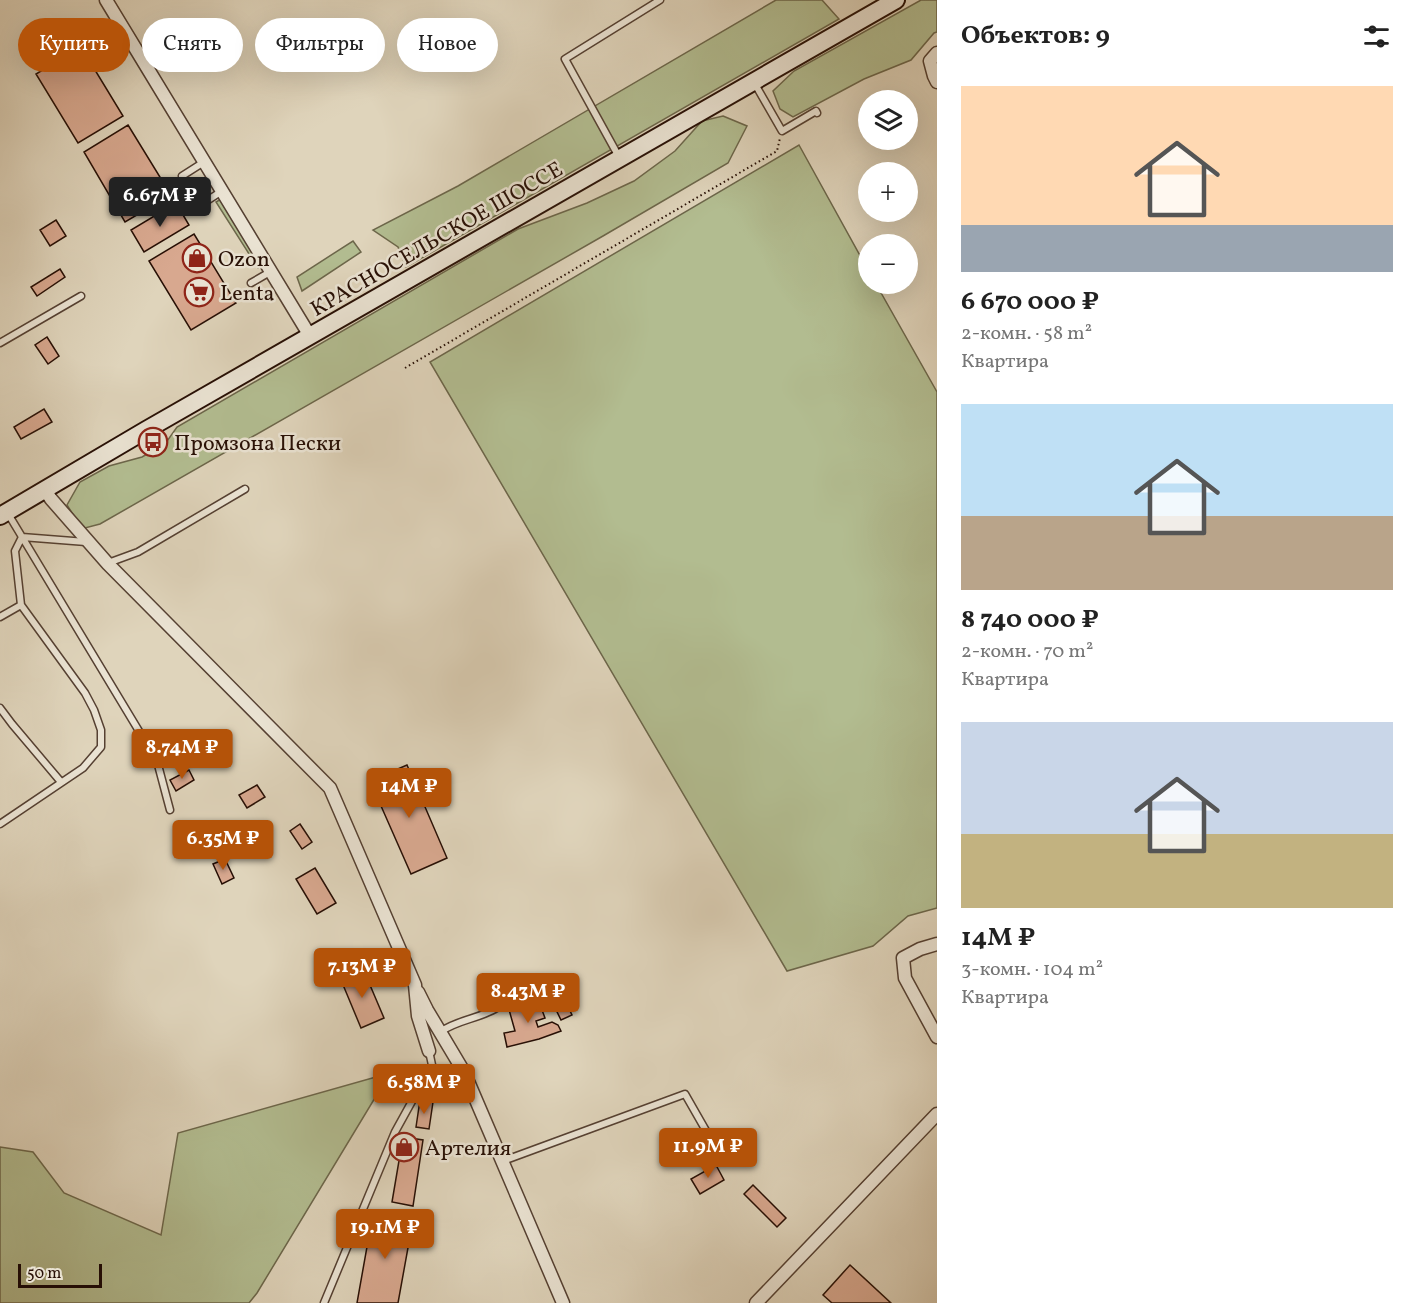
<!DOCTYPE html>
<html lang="ru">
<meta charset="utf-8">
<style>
body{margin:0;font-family:Vollkorn,serif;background:#f2f2f2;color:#222;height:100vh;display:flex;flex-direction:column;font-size:22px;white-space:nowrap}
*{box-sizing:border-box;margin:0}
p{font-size:20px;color:#767676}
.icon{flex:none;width:33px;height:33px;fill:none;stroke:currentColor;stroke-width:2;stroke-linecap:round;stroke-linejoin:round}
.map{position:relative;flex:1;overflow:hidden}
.details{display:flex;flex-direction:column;background:#fff;width:480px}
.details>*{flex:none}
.top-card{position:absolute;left:18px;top:18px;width:570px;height:54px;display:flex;gap:12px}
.fabs{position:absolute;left:858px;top:90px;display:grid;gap:12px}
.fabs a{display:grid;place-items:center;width:60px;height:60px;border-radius:50%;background:#fff;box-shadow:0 6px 24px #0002;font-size:30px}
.scale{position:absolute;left:18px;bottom:15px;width:84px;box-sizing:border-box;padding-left:6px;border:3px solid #270f05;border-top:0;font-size:16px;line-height:21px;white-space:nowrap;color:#270f05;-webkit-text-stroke:4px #eae3d3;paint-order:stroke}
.price{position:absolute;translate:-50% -51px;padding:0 14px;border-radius:6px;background:#b45309;color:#fff;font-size:20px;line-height:39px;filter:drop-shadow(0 2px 3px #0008)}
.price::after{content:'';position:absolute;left:50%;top:36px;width:18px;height:14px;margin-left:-9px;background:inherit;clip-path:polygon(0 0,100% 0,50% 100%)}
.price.current{background:#222;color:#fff}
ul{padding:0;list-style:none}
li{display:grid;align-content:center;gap:12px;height:318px;padding:0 24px}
li span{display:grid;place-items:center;height:186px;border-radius:0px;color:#555}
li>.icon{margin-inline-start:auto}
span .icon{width:108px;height:108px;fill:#fffc;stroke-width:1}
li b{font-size:26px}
h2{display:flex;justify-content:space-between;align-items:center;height:72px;padding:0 24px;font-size:26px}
.pill{padding:0 21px;border-radius:27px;background:#fff;box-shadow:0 6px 24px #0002;font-size:21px;line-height:54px}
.pill.current{background:#b45309;color:#fff}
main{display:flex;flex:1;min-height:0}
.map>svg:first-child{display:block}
</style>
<main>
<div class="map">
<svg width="937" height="1303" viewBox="0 0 937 1303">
<rect width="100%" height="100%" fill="#dfd4bb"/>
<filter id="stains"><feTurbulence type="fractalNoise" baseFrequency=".00333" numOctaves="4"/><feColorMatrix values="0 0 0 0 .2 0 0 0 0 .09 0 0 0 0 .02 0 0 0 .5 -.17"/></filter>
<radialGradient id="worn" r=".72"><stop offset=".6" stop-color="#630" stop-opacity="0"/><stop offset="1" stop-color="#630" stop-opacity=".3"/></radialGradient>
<path fill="#b2bc90" stroke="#6c664a" stroke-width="1.5" d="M776 0H822L839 19 406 267 398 247 373 230 458 186Z
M921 0H937V32L934 33 911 60 864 79 793 117 780 109 773 91 794 71Z
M723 116 747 126 728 163 603 236 100 524 85 528 74 516 67 505 80 482 109 466 142 457 165 444 177 427 518 229 587 203 634 181 675 151 702 121Z
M799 145 868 270V284H876L937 392V908L908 916 873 946 787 971 430 362Z
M221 199 262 265 258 268 216 202Z
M353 241 361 252 302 291 297 277Z
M390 1073 257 1293 249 1303H0V1147L33 1152 64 1193 161 1235 178 1133Z"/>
<path fill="#d8a88f" stroke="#270f05" stroke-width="1.5" d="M81 47 123 116 78 143 36 74Z
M128 125 171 195 125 222 84 152Z
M176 203 189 225 144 252 131 230Z
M56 220 66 236 50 246 40 230Z
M194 234 236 303 191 330 149 261Z
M60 269 65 277 37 296 31 287Z
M47 337 59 356 48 364 35 345Z
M44 409 52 422 21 439 14 427Z
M407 765 447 858 411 874 370 781Z
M189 770 194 780 176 791 170 780Z
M257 785 265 797 247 808 239 795Z
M300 824 312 842 302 849 290 831Z
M225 859 234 878 222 884 213 864Z
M315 868 336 903 317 914 296 879Z
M364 971 384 1018 361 1028 341 980Z
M553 976 572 1015 561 1020 542 981Z
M526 997 529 1005 539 1002 545 1018 536 1021 538 1027 552 1022 558 1025 561 1031 539 1039 507 1047 504 1033 515 1031 508 1006Z
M420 1100 433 1102 429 1129 416 1127Z
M403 1137 423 1140 413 1206 392 1202Z
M716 1165 724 1180 700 1194 691 1179Z
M753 1185 786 1218 777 1227 744 1194Z
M373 1213 413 1220 398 1303H357Z
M850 1265 891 1303H832L823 1295Z"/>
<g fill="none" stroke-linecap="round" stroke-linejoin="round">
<g stroke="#554032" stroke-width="9">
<path id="service" d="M100 40 121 26
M755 84 782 131 816 111 817 113
M619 157 565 59 660 0
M182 176 204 162
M202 204 222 191
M251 283 270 272
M0 343 81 296
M7 512 157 761 170 810
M108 563 138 552 245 489
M0 617 21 605
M0 708 12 724 61 782
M0 824 83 768 101 747V730L94 710 85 693 21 605 15 551 22 537 86 542
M440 1032C457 1020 477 1019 495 1009 501 1006 506 1000 511 996
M503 1161 685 1094 709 1136
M324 1303 395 1132 432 1065 429 1051"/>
</g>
<g stroke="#554032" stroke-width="15">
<path id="minor" d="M106 0 310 336
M937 53 930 61 934 76 937 82
M45 490 51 499 108 564 330 788 415 985 418 1016 429 1051
M937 944 920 949 903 958 905 978 937 1037
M418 992 427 1010 464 1072 563 1303
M756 1303 937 1114"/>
</g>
<g stroke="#270f05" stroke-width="20">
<path id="secondary" d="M0 516 146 430 896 0"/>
</g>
<path stroke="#270f05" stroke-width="2" stroke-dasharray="1.5 3" stroke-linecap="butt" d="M405 368 777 151 780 138"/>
<use href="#service" stroke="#eae3d3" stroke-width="6"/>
<use href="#minor" stroke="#eae3d3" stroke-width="12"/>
<use href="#secondary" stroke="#eae3d3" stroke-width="16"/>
</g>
<defs>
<g id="shop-ring" transform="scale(1.5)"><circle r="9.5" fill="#eae3d3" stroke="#8f2418" stroke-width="1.5"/><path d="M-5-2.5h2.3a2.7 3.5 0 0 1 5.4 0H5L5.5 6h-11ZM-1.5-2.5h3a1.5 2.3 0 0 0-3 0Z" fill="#8f2418"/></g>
<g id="supermarket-ring" transform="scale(1.5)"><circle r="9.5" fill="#eae3d3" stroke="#8f2418" stroke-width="1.5"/><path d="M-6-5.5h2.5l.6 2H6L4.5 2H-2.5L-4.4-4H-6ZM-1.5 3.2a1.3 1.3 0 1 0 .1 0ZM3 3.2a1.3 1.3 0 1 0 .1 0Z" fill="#8f2418"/></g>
<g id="bus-ring" transform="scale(1.5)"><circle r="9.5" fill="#eae3d3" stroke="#8f2418" stroke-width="1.5"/><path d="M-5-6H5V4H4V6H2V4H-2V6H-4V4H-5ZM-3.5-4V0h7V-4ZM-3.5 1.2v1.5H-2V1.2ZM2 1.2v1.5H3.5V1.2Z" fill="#8f2418"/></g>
</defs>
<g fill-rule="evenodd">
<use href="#shop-ring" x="197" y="258"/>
<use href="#supermarket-ring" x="199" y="292"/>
<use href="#bus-ring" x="153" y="442"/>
<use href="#shop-ring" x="404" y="1147"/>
</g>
<g text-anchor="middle" stroke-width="5" stroke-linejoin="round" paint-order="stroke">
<g font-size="22" fill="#270f05" stroke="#eae3d3">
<text transform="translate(436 238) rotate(-30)" y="8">КРАСНОСЕЛЬСКОЕ ШОССЕ</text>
</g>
<g font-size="22" fill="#270f05" stroke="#eae3d3" text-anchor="start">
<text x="218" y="266">Ozon</text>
<text x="220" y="300">Lenta</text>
<text x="174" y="450">Промзона Пески</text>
<text x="425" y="1155">Артелия</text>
</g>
</g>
<rect width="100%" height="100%" filter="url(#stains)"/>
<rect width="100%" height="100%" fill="url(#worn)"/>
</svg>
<div class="fabs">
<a><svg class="icon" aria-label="layers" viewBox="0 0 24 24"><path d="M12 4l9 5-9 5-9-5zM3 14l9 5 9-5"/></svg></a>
<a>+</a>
<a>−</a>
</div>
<div class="scale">50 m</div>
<b class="price current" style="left:160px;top:228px">6.67M ₽</b>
<b class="price" style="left:182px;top:780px">8.74M ₽</b>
<b class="price" style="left:409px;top:819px">14M ₽</b>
<b class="price" style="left:223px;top:871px">6.35M ₽</b>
<b class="price" style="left:362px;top:999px">7.13M ₽</b>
<b class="price" style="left:528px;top:1024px">8.43M ₽</b>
<b class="price" style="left:424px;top:1115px">6.58M ₽</b>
<b class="price" style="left:708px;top:1179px">11.9M ₽</b>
<b class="price" style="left:385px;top:1260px">19.1M ₽</b>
<div class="top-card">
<a class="pill current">Купить</a>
<a class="pill">Снять</a>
<a class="pill">Фильтры</a>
<a class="pill">Новое</a>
</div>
</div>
<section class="details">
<h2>Объектов: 9<svg class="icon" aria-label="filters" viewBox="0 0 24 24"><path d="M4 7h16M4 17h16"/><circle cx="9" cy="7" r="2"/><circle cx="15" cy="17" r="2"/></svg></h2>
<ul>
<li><span style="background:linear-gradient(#ffd9b3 75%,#9aa5b1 0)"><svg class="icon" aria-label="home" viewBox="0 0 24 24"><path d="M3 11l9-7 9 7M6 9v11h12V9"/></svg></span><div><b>6 670 000 ₽</b><p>2-комн. · 58 m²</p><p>Квартира</p></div></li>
<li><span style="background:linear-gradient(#bfe0f5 60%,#b9a48a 0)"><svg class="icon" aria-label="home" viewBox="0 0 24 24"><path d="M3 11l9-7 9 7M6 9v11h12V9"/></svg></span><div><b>8 740 000 ₽</b><p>2-комн. · 70 m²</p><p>Квартира</p></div></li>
<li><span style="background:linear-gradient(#c9d6e8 60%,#c2b280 0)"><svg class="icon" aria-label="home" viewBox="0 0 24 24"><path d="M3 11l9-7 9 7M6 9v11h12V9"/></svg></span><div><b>14M ₽</b><p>3-комн. · 104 m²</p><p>Квартира</p></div></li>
</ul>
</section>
</main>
